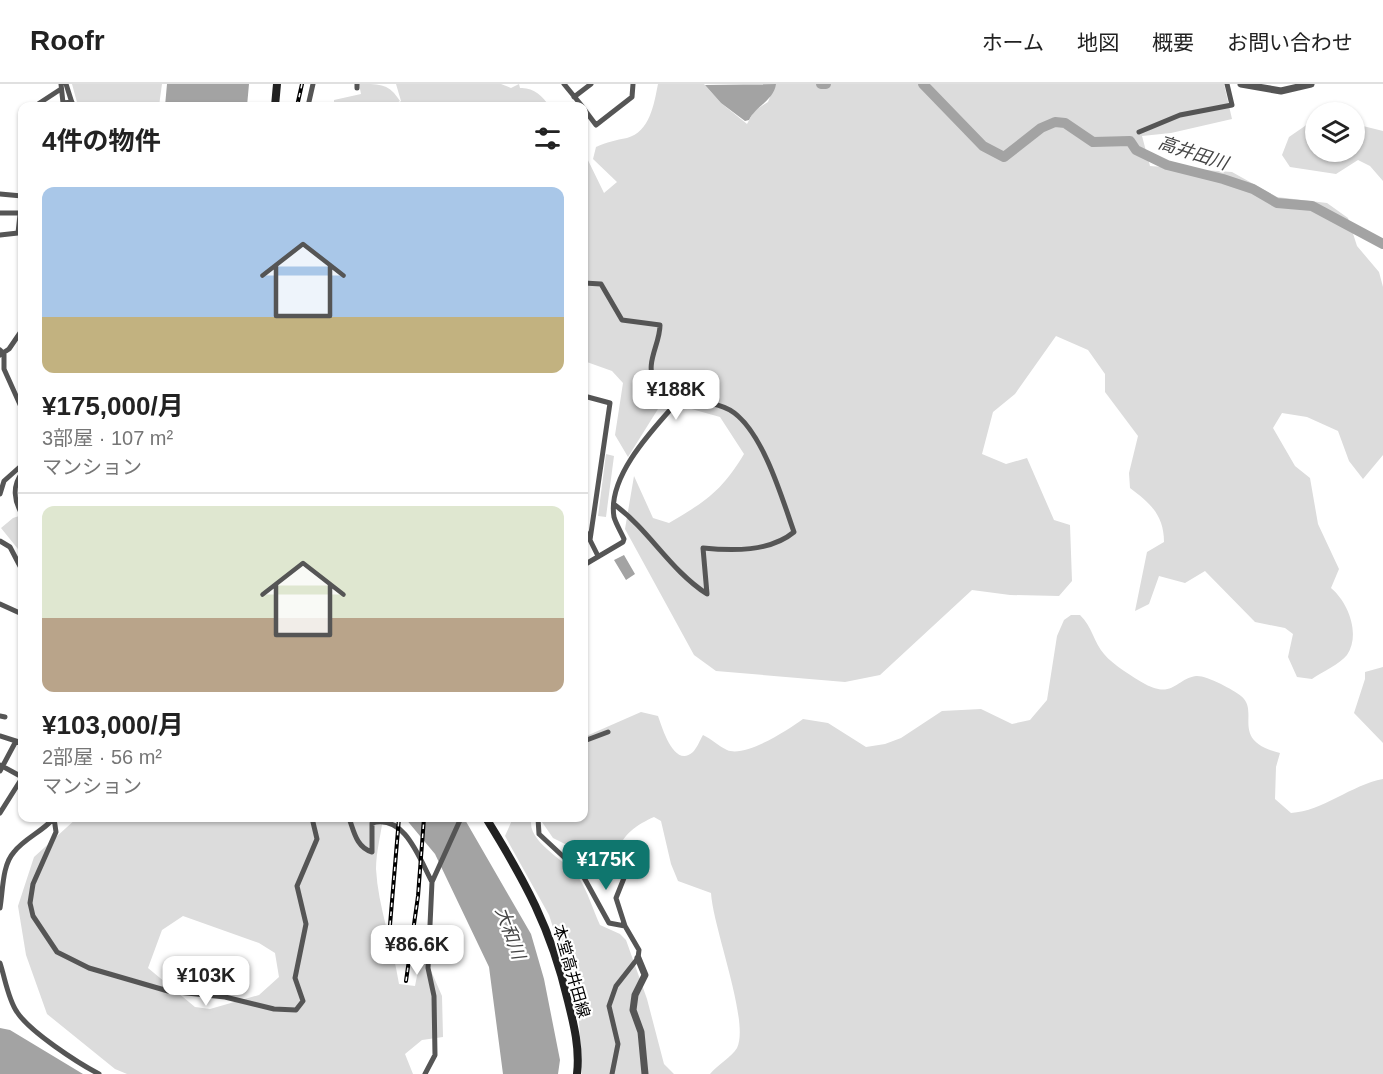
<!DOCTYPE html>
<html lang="ja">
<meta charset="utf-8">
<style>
body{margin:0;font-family:Arial,"Noto Sans JP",sans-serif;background:#f6f6f6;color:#222;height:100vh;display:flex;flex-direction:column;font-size:22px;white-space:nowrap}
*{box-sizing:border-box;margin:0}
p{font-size:20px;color:#767676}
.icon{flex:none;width:33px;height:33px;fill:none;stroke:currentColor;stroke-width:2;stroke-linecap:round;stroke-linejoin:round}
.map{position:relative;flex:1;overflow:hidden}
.details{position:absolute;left:18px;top:18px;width:570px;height:720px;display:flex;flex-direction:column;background:#fff;border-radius:12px;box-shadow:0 2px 4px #0004}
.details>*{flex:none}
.tools{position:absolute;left:1305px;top:18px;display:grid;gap:12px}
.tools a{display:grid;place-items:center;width:60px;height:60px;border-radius:50%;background:#fff;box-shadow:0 2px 4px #0004;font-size:30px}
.price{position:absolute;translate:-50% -51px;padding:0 14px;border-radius:12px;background:#fff;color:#222;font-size:20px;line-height:39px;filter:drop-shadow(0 2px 3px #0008)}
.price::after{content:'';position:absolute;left:50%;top:36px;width:18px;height:14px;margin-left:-9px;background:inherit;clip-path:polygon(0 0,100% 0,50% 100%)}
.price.selected{background:#0f766e;color:#fff}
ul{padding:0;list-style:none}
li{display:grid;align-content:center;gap:12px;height:318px;padding:0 24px}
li+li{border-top:2px solid #e0e0e0}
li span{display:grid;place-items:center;height:186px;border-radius:12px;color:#555}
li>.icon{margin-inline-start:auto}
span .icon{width:108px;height:108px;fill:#fffc;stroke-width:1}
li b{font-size:26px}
h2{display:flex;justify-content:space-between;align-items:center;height:72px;padding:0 24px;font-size:26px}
header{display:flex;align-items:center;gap:36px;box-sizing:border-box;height:84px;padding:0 30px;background:#fff;border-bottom:2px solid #e0e0e0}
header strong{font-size:28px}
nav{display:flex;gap:33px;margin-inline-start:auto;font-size:21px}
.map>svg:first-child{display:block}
</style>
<header>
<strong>Roofr</strong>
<nav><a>ホーム</a><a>地図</a><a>概要</a><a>お問い合わせ</a></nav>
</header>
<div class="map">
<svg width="1383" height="990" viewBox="0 0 1383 990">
<rect width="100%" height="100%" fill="#fff"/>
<path fill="#dcdcdc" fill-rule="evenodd" d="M72 0H162L159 22H78Z
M359 0C382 0 389 0 400 17L392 22H334V16L361 10Z
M396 0H501L511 4 519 0 520 4C533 3 543 12 549 22H395L401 17Z
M658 0H704L721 19 747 40 754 27 768 18 775 0H1224L1232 35 1171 49 1142 52 1150 82 1232 88 1277 113 1327 119 1348 134 1357 162 1379 188 1383 203V371L1363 395 1349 377 1338 347 1307 333 1282 329 1273 344 1295 382 1310 394 1318 440 1339 485 1331 504C1348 518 1361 550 1347 571 1340 580 1322 588 1312 595L1297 593 1288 573 1293 550 1285 544 1255 538 1205 487 1185 499 1159 492 1149 520 1135 527 1147 468 1164 458C1164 431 1150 419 1130 404L1129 389 1138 352 1105 308V290L1088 266 1056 252 1015 310 993 328 982 370 1006 380 1027 374 1054 436 1070 441 1072 497 1059 512 1010 511 972 506 880 591 845 598 716 587 694 571 625 445 634 392 653 434 669 439C705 418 722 407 744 370L720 333 663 317 628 373 615 351 623 299 612 287 584 277V68L604 109 617 98 593 75 596 63C607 58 616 56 627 54 650 48 654 20 658 0Z
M1315 35 1316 68H1354L1355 40 1383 47V97L1370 82 1358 76 1336 90 1290 83 1282 71 1289 53Z
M606 370 614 372 606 433 598 432Z
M22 431V470L1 444 13 434Z
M1071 531H1080C1092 542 1094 559 1104 570 1113 581 1133 593 1145 600 1173 615 1176 595 1196 592 1206 591 1234 606 1241 612 1261 628 1228 656 1280 669L1276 683 1275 715 1291 729C1323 727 1351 701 1383 695V990H710C717 981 732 973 737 964 750 938 713 844 711 809L678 797 671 780 661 737 654 733C638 740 621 751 617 770L600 773 583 769 553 754 542 738 543 734H584V653L641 628 658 632C662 643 674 685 693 668 697 664 700 656 703 651 712 655 718 662 727 666 745 674 788 646 803 635L828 639 866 663 885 660 901 654 942 627 981 625 1012 640 1030 636 1047 616 1057 552 1064 536Z
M1383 583V659L1354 629 1365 595V588Z
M77 734H383C381 750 376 768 376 785 378 823 393 861 399 900L415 902 422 866 442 912 443 953 422 956 405 970 413 990H127L115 985 47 930 26 871 18 822 34 773ZM183 832 259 859 275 869 279 893 259 911 210 925 195 923 148 884 162 846Z
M513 734H532C524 757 569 778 579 794 588 808 593 826 600 841L620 850 626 856 647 915 664 980 674 990H582L578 921 549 831 505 752Z"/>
<path fill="#a3a3a3" d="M167 0H249L247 22H165Z
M776 0C774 16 756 22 749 36L745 37 721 19 705 1Z
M624 471 635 490 626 496 614 476Z
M405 734H464L531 850 544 895 560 976 558 990H503L489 883 435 770Z
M0 944 10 946 83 990H0Z"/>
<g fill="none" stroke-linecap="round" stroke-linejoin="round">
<path stroke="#a3a3a3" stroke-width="10" d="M821 0H826
M923 0 983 62 1004 73 1041 44 1055 38 1065 39 1093 58 1130 57 1136 66 1167 81 1223 95 1253 105 1277 119 1312 122 1383 160"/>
<path stroke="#555" stroke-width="5" d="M61 0 63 19 72 18
M66 0 73 22
M357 0V4
M564 0 582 22
M574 13 591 0
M35 22 61 5
M308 22 313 0
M584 25 596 41 632 13 633 0
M1139 48 1180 31 1232 21 1227 0
M0 110 22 112
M0 129H20
M0 151 18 149 22 112
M584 199 601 200 622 236 660 241C660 261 644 279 655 300 670 325 714 309 738 332 765 356 782 414 794 448 770 468 732 467 703 464L707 510C670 486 650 447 615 421
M0 266 4 270V285L22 325
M0 271 9 265 22 246
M584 312 610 319 590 456
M22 389C12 402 14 417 22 430
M0 410 4 397 22 381
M584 444 598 472
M0 457 10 463 22 486
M584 481 623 458 624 455C621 448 616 440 614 433 607 392 654 344 679 316
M0 520 22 530
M0 632 5 633
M0 652 22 659
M584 657 608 648
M0 681 22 693
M0 687 16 657
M0 729 22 694
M54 734 56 748 33 800 30 819 33 832 57 868 89 884 168 907 225 913 274 925 296 926 303 917 295 894 306 840 297 802 317 755 312 734
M349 734C354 747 356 763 372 768V739C405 730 419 774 432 798
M538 734 539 750 582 790 609 839 625 842 639 866 638 874 616 902 609 922 618 960 612 990
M621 767 624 794 616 814 625 842
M0 824C3 807 2 781 14 768 25 754 42 748 54 734
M0 879C5 894 8 915 17 928 30 948 78 979 99 990
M425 990 435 971 434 912 428 884 432 798 461 734"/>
<path stroke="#555" stroke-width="7" d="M1241 0 1281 7 1311 0
M638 874 645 891 635 911 633 926 641 948 645 990"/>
<path stroke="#222" stroke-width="8" d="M275 22 277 0
M486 734C525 797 551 844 568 917 574 941 580 965 577 990"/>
<g stroke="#000" stroke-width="4">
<path id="rail" d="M297 22 302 0
M390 841 399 734
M406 897 418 812 424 734"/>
</g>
<use href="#rail" stroke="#fff" stroke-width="1.5" stroke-dasharray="4.5" stroke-linecap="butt"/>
</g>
<g text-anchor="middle" stroke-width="4.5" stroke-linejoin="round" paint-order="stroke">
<g font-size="16" fill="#000" stroke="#fff">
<text transform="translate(572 887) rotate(74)" y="6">本堂高井田線</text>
</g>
<g font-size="18" font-style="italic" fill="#444" stroke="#fff">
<text transform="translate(1193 69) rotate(18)" y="6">高井田川</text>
<text transform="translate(510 849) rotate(70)" y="6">大和川</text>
</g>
</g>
</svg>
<div class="tools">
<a><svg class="icon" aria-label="layers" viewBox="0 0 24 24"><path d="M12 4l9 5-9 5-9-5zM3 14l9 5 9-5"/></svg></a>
</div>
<b class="price" style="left:676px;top:337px">¥188K</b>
<b class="price selected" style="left:606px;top:807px">¥175K</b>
<b class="price" style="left:417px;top:892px">¥86.6K</b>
<b class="price" style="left:206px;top:923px">¥103K</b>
<section class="details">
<h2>4件の物件<svg class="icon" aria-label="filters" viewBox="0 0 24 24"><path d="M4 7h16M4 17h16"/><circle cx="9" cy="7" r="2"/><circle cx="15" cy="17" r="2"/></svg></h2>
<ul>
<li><span style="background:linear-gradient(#a9c7e8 70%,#c2b280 0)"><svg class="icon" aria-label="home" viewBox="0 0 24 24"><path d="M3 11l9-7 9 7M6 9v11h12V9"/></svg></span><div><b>¥175,000/月</b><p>3部屋 · 107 m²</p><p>マンション</p></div></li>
<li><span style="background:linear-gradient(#dfe7d0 60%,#b9a48a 0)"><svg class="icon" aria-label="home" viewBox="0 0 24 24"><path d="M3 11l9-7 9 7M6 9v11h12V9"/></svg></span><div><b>¥103,000/月</b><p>2部屋 · 56 m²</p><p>マンション</p></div></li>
</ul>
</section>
</div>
